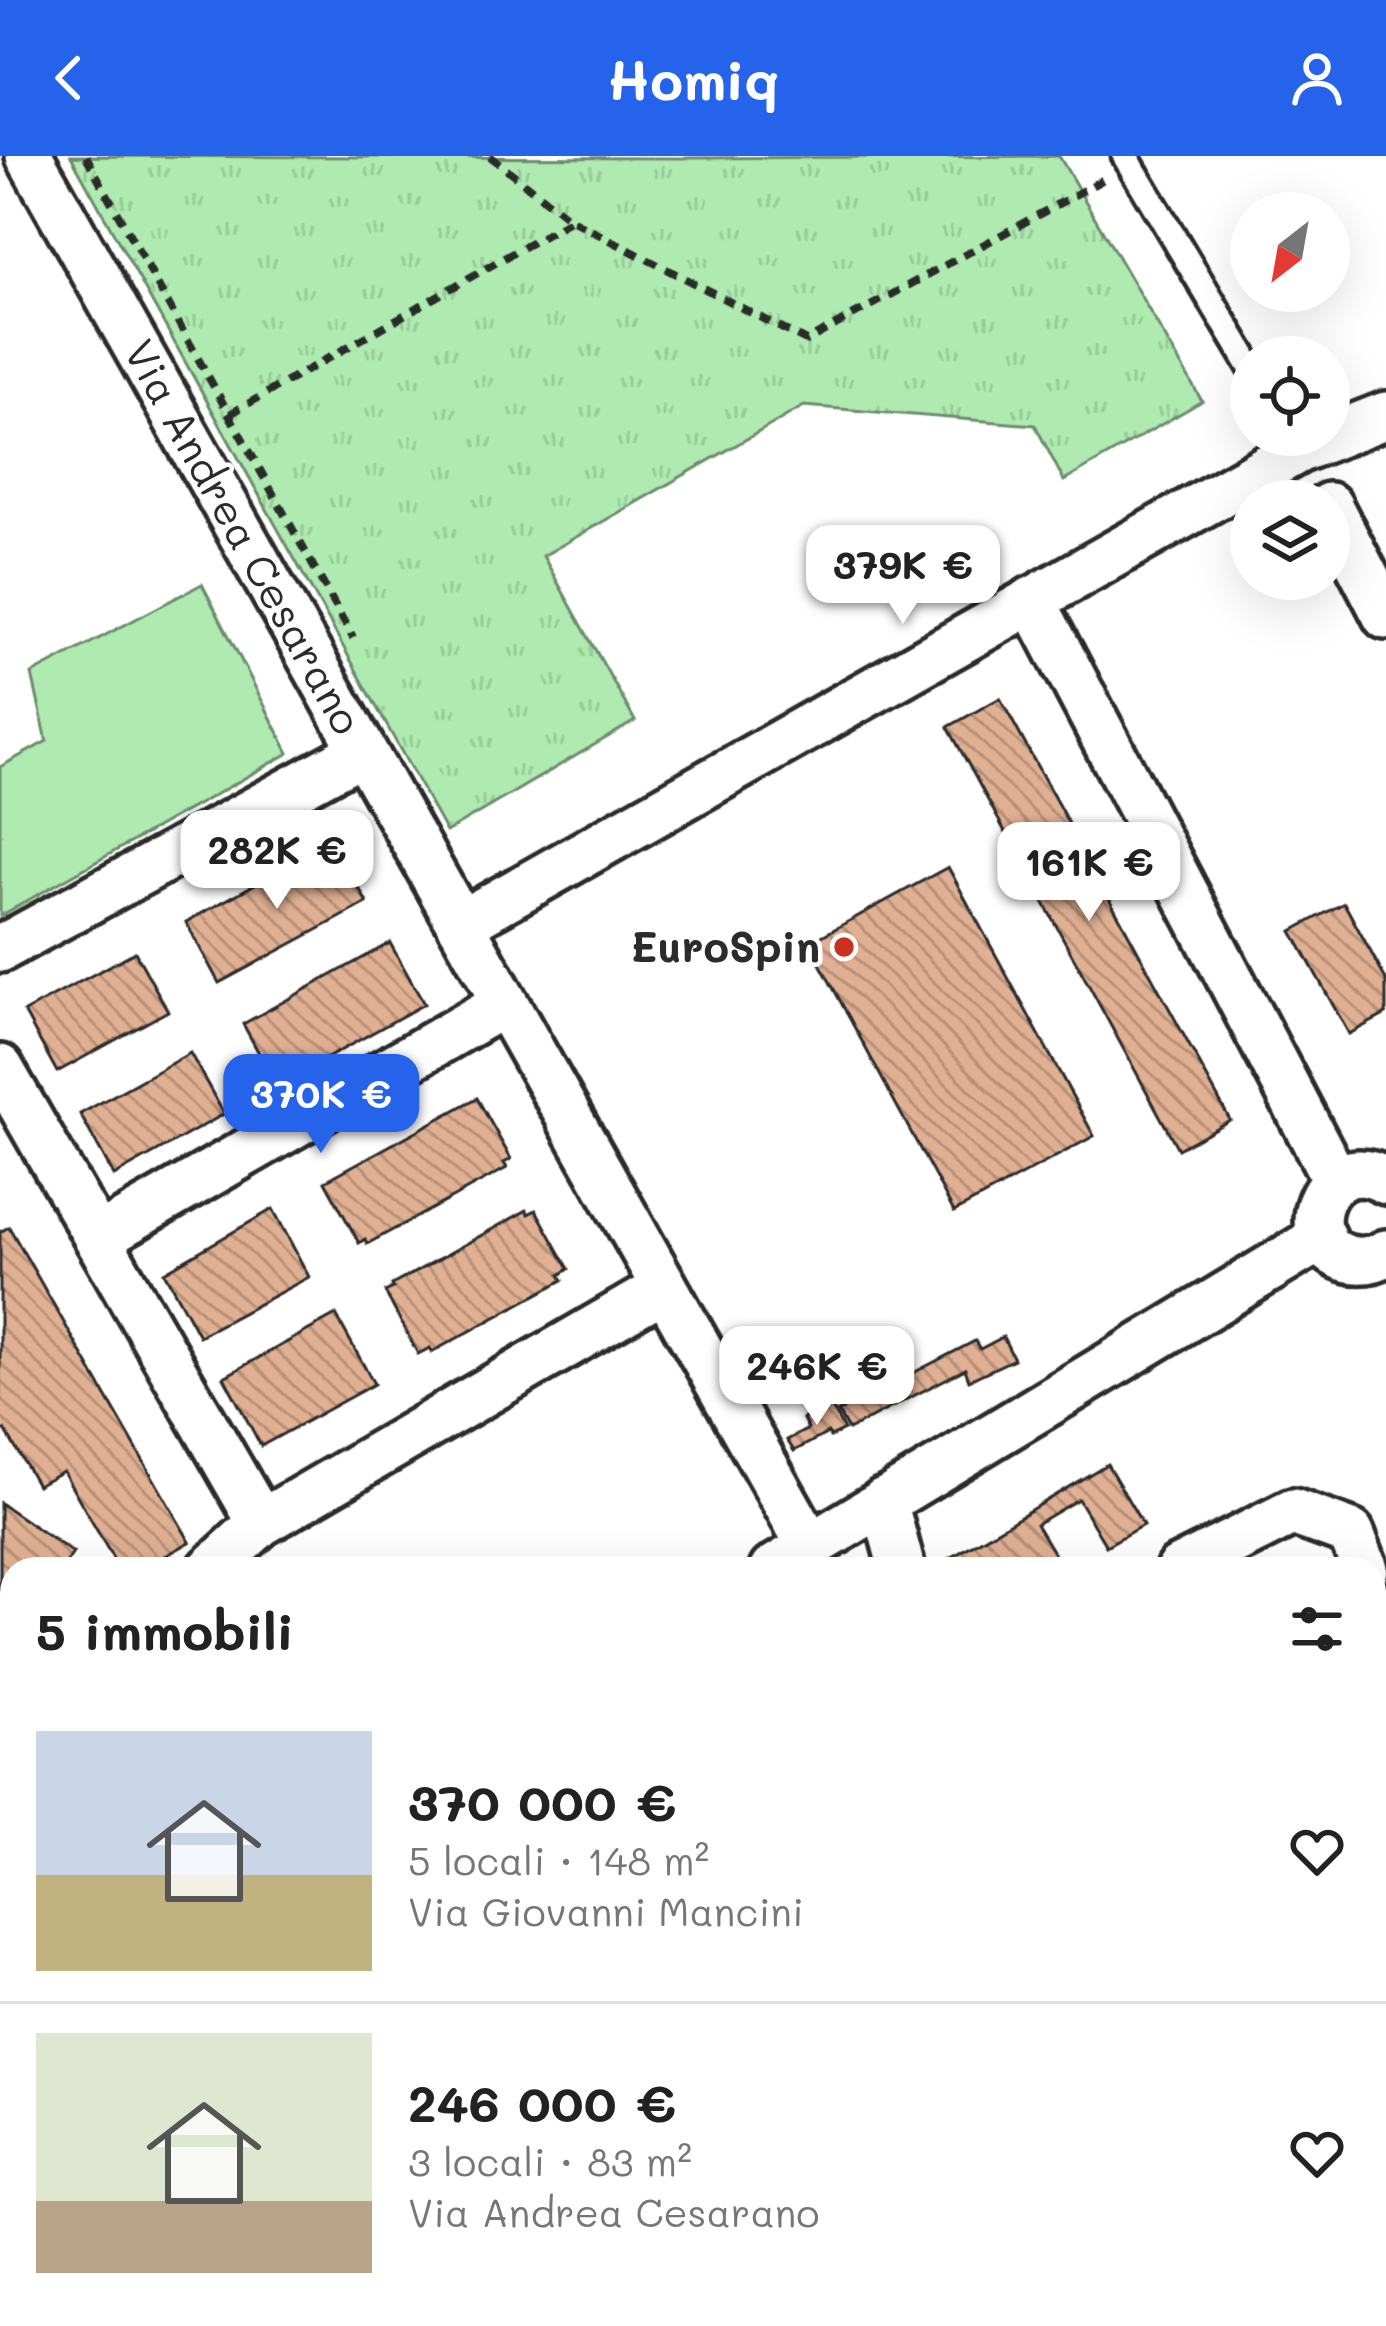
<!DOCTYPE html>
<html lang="it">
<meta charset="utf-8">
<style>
body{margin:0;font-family:Mali,sans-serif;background:#f2f2f2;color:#222;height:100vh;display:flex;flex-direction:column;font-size:45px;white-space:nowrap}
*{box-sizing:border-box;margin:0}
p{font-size:39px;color:#767676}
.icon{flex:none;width:66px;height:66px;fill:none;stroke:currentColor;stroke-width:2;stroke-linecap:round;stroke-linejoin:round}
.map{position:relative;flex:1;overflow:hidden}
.drawer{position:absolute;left:0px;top:1401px;width:1386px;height:771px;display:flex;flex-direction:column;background:#fff;border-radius:36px 36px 0 0;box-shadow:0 12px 48px #0002}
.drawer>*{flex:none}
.needle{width:78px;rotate:211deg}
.buttons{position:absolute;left:1230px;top:36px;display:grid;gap:24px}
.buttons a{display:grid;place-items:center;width:120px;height:120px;border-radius:50%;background:#fff;box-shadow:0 12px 48px #0002;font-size:60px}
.price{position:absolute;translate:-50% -102px;padding:0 27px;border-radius:24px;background:#fff;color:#222;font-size:39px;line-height:78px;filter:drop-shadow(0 3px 6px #0008)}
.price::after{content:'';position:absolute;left:50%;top:72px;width:36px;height:27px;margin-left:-18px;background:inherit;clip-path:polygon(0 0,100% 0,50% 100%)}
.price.on{background:#2563eb;color:#fff}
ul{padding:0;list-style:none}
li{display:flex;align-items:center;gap:36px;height:300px;padding:0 36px}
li+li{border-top:3px solid #e0e0e0}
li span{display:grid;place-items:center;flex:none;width:336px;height:240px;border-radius:0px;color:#555}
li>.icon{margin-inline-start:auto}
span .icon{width:144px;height:144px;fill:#fffc;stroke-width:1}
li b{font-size:51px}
h2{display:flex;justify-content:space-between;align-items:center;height:144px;padding:0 36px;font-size:51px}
header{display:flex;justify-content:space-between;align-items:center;height:156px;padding:0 36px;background:#2563eb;color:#fff;font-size:54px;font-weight:700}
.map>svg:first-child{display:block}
</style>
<header><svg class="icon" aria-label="back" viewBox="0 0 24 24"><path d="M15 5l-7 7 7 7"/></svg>Homiq<svg class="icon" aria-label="person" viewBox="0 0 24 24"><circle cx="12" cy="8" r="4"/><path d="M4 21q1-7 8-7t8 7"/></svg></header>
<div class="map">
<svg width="1386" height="2170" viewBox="0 0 1386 2170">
<defs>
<pattern id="park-tufts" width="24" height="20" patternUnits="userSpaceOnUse" patternTransform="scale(3)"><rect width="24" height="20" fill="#afebb1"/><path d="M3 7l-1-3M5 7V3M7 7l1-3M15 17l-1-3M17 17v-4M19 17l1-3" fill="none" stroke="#97ca98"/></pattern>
<pattern id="building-back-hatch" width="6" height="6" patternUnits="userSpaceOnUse" patternTransform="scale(3)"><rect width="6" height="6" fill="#e1b093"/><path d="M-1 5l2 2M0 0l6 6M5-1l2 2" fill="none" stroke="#b78f78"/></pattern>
</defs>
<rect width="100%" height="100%" fill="#fff"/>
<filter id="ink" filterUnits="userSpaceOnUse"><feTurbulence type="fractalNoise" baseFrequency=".00833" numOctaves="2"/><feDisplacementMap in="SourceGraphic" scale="24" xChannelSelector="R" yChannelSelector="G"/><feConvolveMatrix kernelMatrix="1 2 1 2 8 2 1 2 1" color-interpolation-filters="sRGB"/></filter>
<g filter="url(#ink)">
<path fill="#afebb1" stroke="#6d8b6e" stroke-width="3" d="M202 428 289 597 0 760V611L47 585 32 518Z"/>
<path fill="url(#park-tufts)" stroke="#6d8b6e" stroke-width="3" d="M71 0 687 2 1059 0 1202 245 1064 325 1035 269 804 250 543 400 635 565 446 676Z"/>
<path fill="url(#building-back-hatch)" stroke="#2b2b2b" stroke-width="3" d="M1000 542 1230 964 1178 993 948 571Z
M334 685 367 747 219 827 186 766Z
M948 711 1094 980 954 1056 809 787Z
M1344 747 1386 824V858L1349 878 1292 775Z
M390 787 424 848 277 930 243 868Z
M135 796 168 855 57 916 24 856Z
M190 897 224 958 114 1020 80 958Z
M477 942 511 1003 504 1007 507 1012 367 1088 365 1083 359 1087 325 1025Z
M273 1053 309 1121 199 1180 164 1116Z
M527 1054 528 1058 536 1054 569 1113 560 1119 563 1124 432 1196 430 1192 418 1198 385 1136 393 1132 392 1129Z
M9 1071 190 1386 142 1413H119L63 1315 37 1329 5 1274 0 1276V1076Z
M336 1159 374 1228 261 1290 224 1221Z
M1003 1181 1014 1203 969 1224 965 1213 848 1274 838 1256 975 1185 980 1193Z
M830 1248 844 1274 830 1281 828 1277 794 1295 787 1284 808 1273 803 1263Z
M1107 1308 1143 1369 1106 1390 1078 1343 1036 1368 1063 1413H956L949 1403Z
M0 1347 73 1397 62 1413H12V1485L0 1477Z
M1386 1542V1607L1374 1609V1544Z
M1386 1735V1802L1374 1803V1736Z
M339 2160H453L455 2170H340Z"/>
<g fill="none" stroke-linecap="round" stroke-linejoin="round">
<g stroke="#2b2b2b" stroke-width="33">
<path id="lane" d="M1125 0 1251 211"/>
</g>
<g stroke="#2b2b2b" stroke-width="54">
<path id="street" d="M29 0 810 1390
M1329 350 1386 460
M1032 444 1336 1025
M460 768 1300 293 1386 259
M0 793 363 595
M0 912 261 1367
M1386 1025C1323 989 1288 1088 1349 1103 1363 1106 1374 1104 1386 1097
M98 1082 505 847
M884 1345 902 1413
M211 1413 261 1367 664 1132
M773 1413 1322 1081
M1179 1413 1293 1356 1351 1377 1365 1413
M1374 1673 1386 1674
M0 1765 12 1759
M0 1818 12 1814"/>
</g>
<g stroke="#2b2b2b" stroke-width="75">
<path id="secondary" d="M0 1921 12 1961
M66 2160 69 2170"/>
</g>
<path stroke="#2b2b2b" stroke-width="8" stroke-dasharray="12 9" stroke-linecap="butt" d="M86 0 353 482
M490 0 571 64 806 185 1104 23
M230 258 571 64"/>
<use href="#lane" stroke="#fff" stroke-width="24"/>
<use href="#street" stroke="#fff" stroke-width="45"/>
<use href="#secondary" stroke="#fff" stroke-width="66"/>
</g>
</g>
<circle fill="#c8321e" stroke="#fff" stroke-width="4.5" cx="844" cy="791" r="12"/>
<g text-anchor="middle" stroke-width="9" stroke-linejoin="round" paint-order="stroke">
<g font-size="42" fill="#2b2b2b" stroke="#fff">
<text transform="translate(243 381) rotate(61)" y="15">Via Andrea Cesarano</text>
</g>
<g font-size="42" font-weight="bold" fill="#2b2b2b" stroke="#fff" text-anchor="end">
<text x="820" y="806">EuroSpin</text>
</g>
</g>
</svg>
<div class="buttons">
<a><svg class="needle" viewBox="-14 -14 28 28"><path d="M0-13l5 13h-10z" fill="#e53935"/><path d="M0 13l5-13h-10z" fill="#767676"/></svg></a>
<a><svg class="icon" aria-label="locate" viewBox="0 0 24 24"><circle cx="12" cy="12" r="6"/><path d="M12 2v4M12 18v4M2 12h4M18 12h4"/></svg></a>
<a><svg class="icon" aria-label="layers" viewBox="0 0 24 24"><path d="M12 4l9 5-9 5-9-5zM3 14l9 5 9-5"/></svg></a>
</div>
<b class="price" style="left:903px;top:471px">379K €</b>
<b class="price" style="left:277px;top:756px">282K €</b>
<b class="price" style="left:1089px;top:768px">161K €</b>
<b class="price on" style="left:321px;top:1000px">370K €</b>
<b class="price" style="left:817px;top:1272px">246K €</b>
<section class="drawer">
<h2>5 immobili<svg class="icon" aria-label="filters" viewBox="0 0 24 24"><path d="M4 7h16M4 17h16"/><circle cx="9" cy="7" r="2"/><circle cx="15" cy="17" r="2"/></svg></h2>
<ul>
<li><span style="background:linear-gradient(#c9d6e8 60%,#c2b280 0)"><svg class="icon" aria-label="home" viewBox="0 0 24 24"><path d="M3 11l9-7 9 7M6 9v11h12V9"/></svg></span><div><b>370 000 €</b><p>5 locali · 148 m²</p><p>Via Giovanni Mancini</p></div><svg class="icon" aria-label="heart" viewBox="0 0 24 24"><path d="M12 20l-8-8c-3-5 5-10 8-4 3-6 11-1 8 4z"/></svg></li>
<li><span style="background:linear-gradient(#dfe7d0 70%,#b9a48a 0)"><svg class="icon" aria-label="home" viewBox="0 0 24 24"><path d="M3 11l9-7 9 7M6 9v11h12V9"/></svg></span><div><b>246 000 €</b><p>3 locali · 83 m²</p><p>Via Andrea Cesarano</p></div><svg class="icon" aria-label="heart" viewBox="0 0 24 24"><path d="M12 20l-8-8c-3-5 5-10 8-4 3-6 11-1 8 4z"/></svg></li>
</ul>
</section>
</div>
